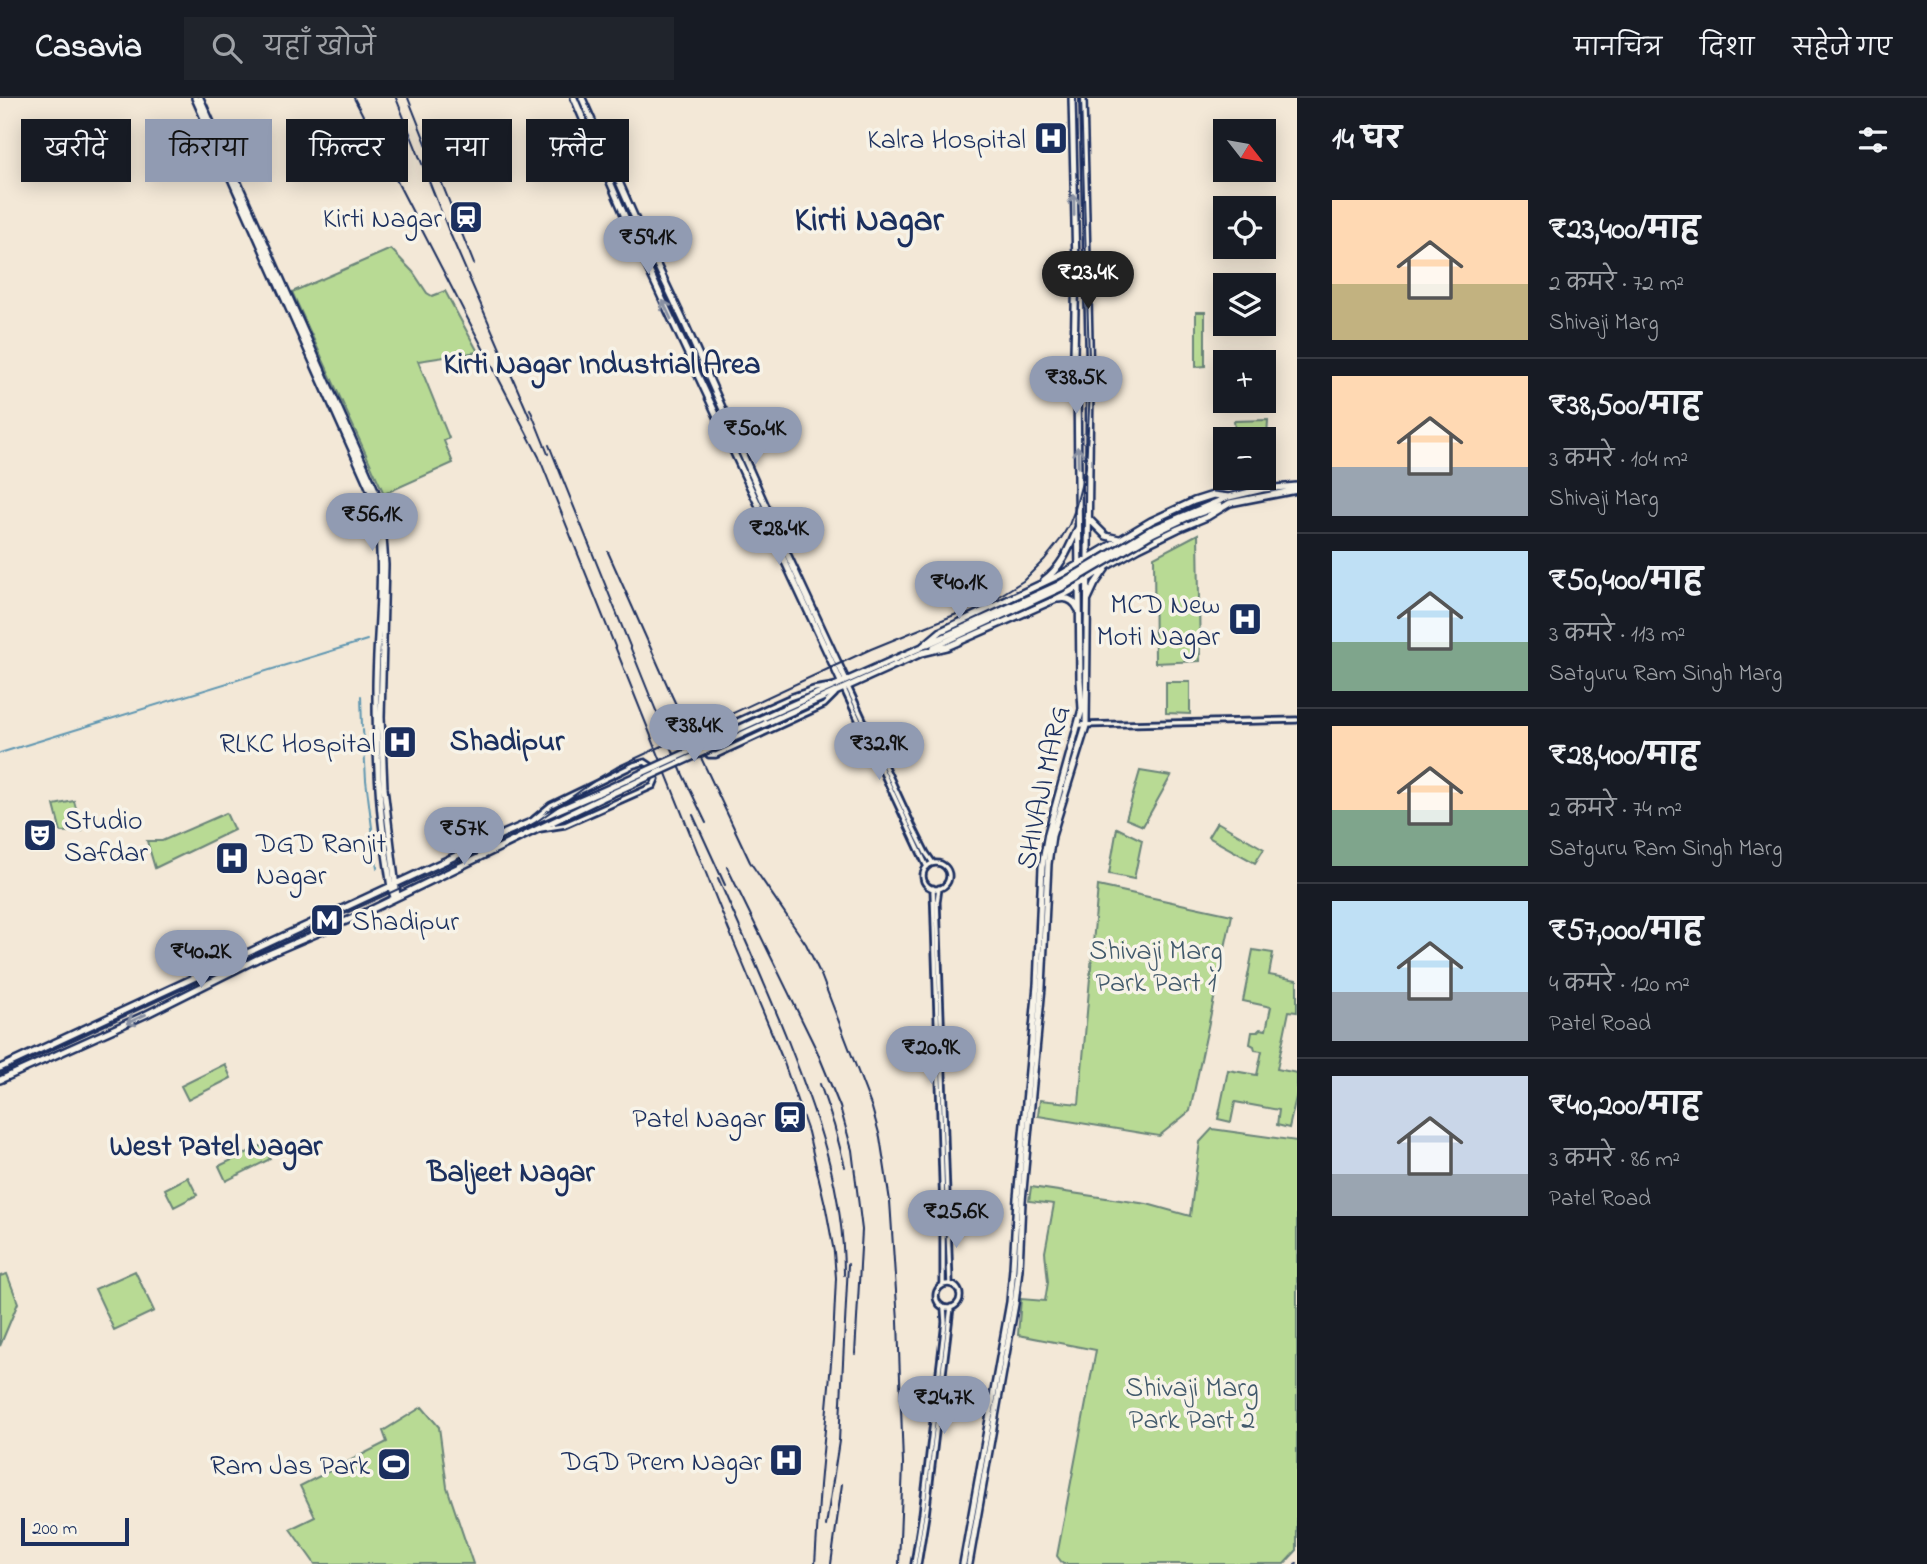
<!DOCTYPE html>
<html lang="hi">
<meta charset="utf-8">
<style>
body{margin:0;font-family:"Indie Flower","Playpen Sans Deva",sans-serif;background:#20242c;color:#f1f3f6;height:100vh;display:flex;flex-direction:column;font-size:26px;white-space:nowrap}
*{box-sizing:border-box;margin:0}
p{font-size:23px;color:#9ea1a6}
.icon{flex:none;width:38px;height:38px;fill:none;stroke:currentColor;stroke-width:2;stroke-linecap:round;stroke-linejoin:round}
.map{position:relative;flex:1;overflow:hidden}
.panel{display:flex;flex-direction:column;background:#171b24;width:630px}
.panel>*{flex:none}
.banner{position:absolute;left:21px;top:21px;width:665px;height:63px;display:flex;gap:14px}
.needle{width:46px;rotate:121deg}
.fabs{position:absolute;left:1213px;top:21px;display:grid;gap:14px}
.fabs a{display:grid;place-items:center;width:63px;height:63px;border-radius:0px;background:#171b24;box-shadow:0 4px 18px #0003;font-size:35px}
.scale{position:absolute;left:21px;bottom:18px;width:108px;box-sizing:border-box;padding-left:7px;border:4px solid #1b2f5e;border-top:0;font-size:19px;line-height:24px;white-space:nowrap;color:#1b2f5e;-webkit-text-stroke:5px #f7f3e8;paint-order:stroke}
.price{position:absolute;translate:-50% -60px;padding:0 16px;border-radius:24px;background:#919bb2;color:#111;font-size:23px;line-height:46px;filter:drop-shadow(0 2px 4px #0008)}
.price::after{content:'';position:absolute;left:50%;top:42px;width:21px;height:16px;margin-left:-10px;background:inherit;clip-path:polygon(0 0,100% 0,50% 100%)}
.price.selected{background:#222;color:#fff}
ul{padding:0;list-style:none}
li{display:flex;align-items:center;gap:21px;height:175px;padding:0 35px}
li+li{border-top:2px solid #363941}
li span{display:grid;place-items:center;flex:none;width:196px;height:140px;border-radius:0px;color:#555}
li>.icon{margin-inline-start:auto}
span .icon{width:84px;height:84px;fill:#fffc;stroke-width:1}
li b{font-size:30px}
h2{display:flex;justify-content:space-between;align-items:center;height:84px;padding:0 35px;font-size:30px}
.tag{padding:0 24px;border-radius:0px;background:#171b24;box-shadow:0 4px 18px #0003;font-size:24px;line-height:63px}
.tag.selected{background:#919bb2;color:#111}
header{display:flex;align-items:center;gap:42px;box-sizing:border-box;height:98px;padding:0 35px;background:#171b24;border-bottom:2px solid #363941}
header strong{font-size:33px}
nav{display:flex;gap:38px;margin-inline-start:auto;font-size:24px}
.search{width:490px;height:63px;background:#20242c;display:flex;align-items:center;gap:18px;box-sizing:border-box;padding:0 24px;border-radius:0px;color:#9ea1a6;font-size:26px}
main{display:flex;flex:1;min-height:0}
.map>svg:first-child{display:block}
</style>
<header>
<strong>Casavia</strong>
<div class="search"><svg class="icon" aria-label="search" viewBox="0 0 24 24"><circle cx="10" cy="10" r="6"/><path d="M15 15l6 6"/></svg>यहाँ खोजें</div>
<nav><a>मानचित्र</a><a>दिशा</a><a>सहेजे गए</a></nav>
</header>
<main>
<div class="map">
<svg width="1297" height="1466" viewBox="0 0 1297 1466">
<rect width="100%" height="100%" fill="#f3e8d7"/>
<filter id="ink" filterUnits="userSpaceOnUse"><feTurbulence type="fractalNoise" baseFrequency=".0143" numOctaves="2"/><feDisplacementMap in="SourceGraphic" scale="14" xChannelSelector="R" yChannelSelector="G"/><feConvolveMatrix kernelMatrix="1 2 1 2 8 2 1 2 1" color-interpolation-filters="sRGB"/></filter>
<g filter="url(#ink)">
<path fill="#b8da94" stroke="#6a8479" stroke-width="2" d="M391 151 413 174 427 195 432 198 445 193 478 254 418 263 449 340 444 343 453 365 384 396 292 194Z
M1196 214H1205V268L1196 269Z
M1268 322 1267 340 1236 341 1234 323Z
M1198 436 1200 563 1155 565 1154 459Z
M1166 584H1190V616L1166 615Z
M1140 673 1171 678 1143 728 1126 721Z
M74 703 82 733 61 734 54 707Z
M226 715 234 732 155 770 147 743H162Z
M1217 724 1264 751 1255 765 1208 739Z
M1117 730 1142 742 1134 781 1109 776Z
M1098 788 1232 817 1190 1013 1159 1038 1038 1018 1040 1002 1079 1006Z
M1253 852 1273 855 1269 877 1297 882V914L1289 913 1277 971 1297 975V995L1289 1030 1277 1027 1279 1012 1235 1004 1231 1024 1218 1021 1228 972 1257 977 1262 953 1255 952 1254 948 1250 946 1252 934H1257L1260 931 1266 932 1271 909 1243 903Z
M225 966 231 980 188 1002 181 988Z
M1212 1031 1297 1043V1452L1284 1466H1063L1057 1458 1096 1252 1018 1237 1021 1201 1045 1203 1048 1184 1045 1154 1054 1106 1029 1103 1031 1089 1147 1106 1190 1118 1200 1044Z
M263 1047 270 1061 226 1083 219 1068Z
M188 1079 197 1097 174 1109 165 1091Z
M135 1173 154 1213 114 1232 95 1191Z
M7 1176 18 1205 0 1248V1178Z
M422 1309 439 1329 447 1389 473 1466H315L290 1431 315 1419 300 1388 387 1344 383 1333Z"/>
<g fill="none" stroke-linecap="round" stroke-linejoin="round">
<path stroke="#5f96b1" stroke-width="2" d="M361 598 362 628
M363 632 366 682 377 770
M0 655 367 542"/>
<g stroke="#1b2f5e" stroke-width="9">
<path id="minor" d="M832 588 814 591 791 599 707 637 701 641 703 651 709 657H716L824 607 835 596
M848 589 912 727 926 755 933 765
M844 591 927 769
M1079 627 1297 622
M534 721 551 707 634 667 645 664 651 668 656 681 653 688 565 727 540 731
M923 778a13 13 0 1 1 26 0a13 13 0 1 1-26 0Z
M933 790 943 1111V1187
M939 790 937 804 950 1186
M936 1198a12 12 0 1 1 24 0a12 12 0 1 1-24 0Z
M914 1466 922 1416 945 1224 944 1210
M918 1466 926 1417 951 1209"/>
</g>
<g stroke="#1b2f5e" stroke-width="10">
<path id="major" d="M195 0 371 394C389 458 376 526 376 592 376 629 377 667 380 704 382 733 387 761 391 790L394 799
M200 0 375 392 381 410 385 467 381 619 384 690 397 798
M574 0 638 149 841 584
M582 0 638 127 685 226 783 447 846 582
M1088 420 1106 438 1119 441
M1150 432 1226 400
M1152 436 1186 420 1220 408
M1044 482C1062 469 1069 450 1078 430
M1058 501C1067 499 1074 502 1078 511
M1088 501 1095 486 1106 470
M928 546 1005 511
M934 549 1007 515
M778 613 922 549 941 533 1062 476 1151 423 1194 403 1213 397 1229 399 1263 391 1297 388
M780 619 922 555 947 549 1054 502 1071 493 1104 470 1139 450 1178 431 1207 419 1230 405 1297 392
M0 970 505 735 598 695
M0 982 145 917 257 861 358 818 602 700
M963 1466 1010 1204 1013 1170 1017 1100 1037 887 1042 769 1048 735 1082 611 1080 581 1077 281 1074 256 1076 167 1072 0
M969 1466 1015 1206 1019 1171 1022 1103 1042 889 1048 766 1052 738 1086 628 1090 282 1083 0"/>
</g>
<use href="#minor" stroke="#f7f3e8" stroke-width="3.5"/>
<use href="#major" stroke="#f7f3e8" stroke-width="5"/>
<path stroke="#1b2f5e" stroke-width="2" d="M354 0 539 359 728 830 783 962 808 1034 826 1111 834 1154 836 1180 833 1243 820 1387 815 1466
M396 0 448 131 530 320
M408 0 474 166
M530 311 548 356
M549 347 652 603 683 677 706 725
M608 454 672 598 750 764 806 846 821 877 872 1010 880 1039 890 1103 898 1223 903 1366 899 1466
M693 717 725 787
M727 769 817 953 840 1009 852 1052 862 1132 855 1256
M718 780C742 834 766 888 788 943 818 1020 844 1092 844 1177
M0 976 506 741 536 724 600 679 617 669 871 551 996 500 1023 483 1045 461 1060 442 1069 427 1075 411 1086 369 1090 293 1081 0
M820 986 834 1027 845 1069
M826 1428 839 1343 848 1166
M831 1466 842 1386
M1295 1466 1297 1465"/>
<g stroke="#1b2f5e" stroke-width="10" stroke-linecap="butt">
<path id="major-bridge" d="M1005 511 1058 487 1150 432
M1007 515 1061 490 1152 436
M598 695 778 613
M602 700 780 619"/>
</g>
<use href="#major-bridge" stroke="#f7f3e8" stroke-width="5"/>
</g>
<defs><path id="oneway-shaft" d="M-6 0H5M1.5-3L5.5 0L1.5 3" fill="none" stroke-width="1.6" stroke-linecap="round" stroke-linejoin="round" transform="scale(1.75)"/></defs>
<g stroke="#8991a3">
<use href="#oneway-shaft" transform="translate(1074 107) rotate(-91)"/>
<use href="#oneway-shaft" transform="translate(667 212) rotate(-115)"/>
<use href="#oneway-shaft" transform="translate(1078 359) rotate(-91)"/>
<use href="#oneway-shaft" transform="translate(136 921) rotate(155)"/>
</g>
</g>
<defs>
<g id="hospital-square" transform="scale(1.75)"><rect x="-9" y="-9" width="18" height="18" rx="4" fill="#1b2f5e" stroke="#f7f3e8"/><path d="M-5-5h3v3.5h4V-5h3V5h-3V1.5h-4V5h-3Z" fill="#fff"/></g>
<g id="station-square" transform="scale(1.75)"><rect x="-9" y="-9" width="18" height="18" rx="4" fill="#1b2f5e" stroke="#f7f3e8"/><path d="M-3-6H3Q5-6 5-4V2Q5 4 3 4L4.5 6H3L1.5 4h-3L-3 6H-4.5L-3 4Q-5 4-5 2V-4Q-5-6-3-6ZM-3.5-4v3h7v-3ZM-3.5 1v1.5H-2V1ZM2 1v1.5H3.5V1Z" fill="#fff"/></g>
<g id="theatre-square" transform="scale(1.75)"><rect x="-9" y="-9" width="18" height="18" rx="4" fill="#1b2f5e" stroke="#f7f3e8"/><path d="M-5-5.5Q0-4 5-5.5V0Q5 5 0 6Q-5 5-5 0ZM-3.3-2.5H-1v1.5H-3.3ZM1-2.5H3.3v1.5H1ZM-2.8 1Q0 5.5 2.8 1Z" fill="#fff"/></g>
<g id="metro-square" transform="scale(1.75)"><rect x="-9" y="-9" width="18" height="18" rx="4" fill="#1b2f5e" stroke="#f7f3e8"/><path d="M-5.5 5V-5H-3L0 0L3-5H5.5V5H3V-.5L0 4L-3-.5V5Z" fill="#fff"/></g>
<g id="stadium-square" transform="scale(1.75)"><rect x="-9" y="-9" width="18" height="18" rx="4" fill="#1b2f5e" stroke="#f7f3e8"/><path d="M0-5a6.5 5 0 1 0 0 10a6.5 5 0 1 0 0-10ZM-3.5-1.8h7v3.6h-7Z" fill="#fff"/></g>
</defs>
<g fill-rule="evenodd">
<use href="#hospital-square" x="1051" y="40"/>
<use href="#station-square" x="466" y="119"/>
<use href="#hospital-square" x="1245" y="521"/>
<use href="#hospital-square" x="400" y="644"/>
<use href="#theatre-square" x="40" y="737"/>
<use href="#hospital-square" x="232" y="760"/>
<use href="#metro-square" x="327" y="822"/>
<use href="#station-square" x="790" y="1019"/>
<use href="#hospital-square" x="786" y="1362"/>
<use href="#stadium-square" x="394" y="1366"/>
</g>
<g text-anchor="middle" stroke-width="7" stroke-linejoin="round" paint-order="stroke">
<g font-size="28" fill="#1b2f5e" stroke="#f7f3e8" text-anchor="end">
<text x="1026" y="50">Kalra Hospital</text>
<text x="442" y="129">Kirti Nagar</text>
<text x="1220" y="515">MCD New<tspan x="1220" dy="32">Moti Nagar</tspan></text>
<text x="376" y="654">RLKC Hospital</text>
<text x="64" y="731" text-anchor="start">Studio<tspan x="64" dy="32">Safdar</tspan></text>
<text x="256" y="754" text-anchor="start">DGD Ranjit<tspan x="256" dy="32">Nagar</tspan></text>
<text x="352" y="832" text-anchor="start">Shadipur</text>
<text x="766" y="1029">Patel Nagar</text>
<text x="762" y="1372">DGD Prem Nagar</text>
<text x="370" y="1376">Ram Jas Park</text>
</g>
<g font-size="28" fill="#1b2f5e" stroke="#f7f3e8">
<text transform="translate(1041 689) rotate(-78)" y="10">SHIVAJI MARG</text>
</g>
<g font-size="28" fill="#425a6c" stroke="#f7f3e8">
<text x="1156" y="861">Shivaji Marg<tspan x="1156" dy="32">Park Part 1</tspan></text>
<text x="1192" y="1298">Shivaji Marg<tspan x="1192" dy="32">Park Part 2</tspan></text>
</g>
<g font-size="30" font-weight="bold" fill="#1b2f5e" stroke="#f7f3e8">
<text x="602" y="275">Kirti Nagar Industrial Area</text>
<text x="507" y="652">Shadipur</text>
<text x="216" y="1057">West Patel Nagar</text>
<text x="511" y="1083">Baljeet Nagar</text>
</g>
<g font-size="35" font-weight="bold" fill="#1b2f5e" stroke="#f7f3e8">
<text x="869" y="132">Kirti Nagar</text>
</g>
</g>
</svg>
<div class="fabs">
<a><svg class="needle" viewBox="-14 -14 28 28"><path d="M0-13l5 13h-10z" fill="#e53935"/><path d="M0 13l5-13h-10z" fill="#9ea1a6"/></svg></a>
<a><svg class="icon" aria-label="locate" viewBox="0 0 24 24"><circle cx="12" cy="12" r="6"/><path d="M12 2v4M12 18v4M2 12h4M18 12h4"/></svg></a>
<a><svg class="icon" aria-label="layers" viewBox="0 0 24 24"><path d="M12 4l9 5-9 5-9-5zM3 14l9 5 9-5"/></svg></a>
<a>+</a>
<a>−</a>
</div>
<div class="scale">200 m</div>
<b class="price" style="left:648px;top:178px">₹59.1K</b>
<b class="price selected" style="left:1088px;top:213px">₹23.4K</b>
<b class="price" style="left:1076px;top:318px">₹38.5K</b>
<b class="price" style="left:755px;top:369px">₹50.4K</b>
<b class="price" style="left:372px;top:455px">₹56.1K</b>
<b class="price" style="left:779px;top:469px">₹28.4K</b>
<b class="price" style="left:959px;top:523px">₹40.1K</b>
<b class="price" style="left:694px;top:666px">₹38.4K</b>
<b class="price" style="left:879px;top:684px">₹32.9K</b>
<b class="price" style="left:464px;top:769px">₹57K</b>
<b class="price" style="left:201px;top:892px">₹40.2K</b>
<b class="price" style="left:931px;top:988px">₹20.9K</b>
<b class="price" style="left:956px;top:1152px">₹25.6K</b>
<b class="price" style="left:944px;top:1338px">₹24.7K</b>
<div class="banner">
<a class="tag">खरीदें</a>
<a class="tag selected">किराया</a>
<a class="tag">फ़िल्टर</a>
<a class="tag">नया</a>
<a class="tag">फ़्लैट</a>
</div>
</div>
<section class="panel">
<h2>14 घर<svg class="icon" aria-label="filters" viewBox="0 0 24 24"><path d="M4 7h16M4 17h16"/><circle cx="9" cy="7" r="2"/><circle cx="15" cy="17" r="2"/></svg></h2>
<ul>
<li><span style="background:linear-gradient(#ffd9b3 60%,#c2b280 0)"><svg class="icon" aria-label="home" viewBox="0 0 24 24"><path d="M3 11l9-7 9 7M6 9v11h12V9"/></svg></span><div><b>₹23,400/माह</b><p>2 कमरे · 72 m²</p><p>Shivaji Marg</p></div></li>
<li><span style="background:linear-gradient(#ffd9b3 65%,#9aa5b1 0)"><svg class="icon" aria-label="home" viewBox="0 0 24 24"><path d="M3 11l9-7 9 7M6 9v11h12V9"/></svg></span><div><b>₹38,500/माह</b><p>3 कमरे · 104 m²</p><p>Shivaji Marg</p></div></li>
<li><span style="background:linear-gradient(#bfe0f5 65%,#7fa58c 0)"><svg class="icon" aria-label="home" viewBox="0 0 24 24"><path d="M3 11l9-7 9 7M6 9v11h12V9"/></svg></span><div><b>₹50,400/माह</b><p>3 कमरे · 113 m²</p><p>Satguru Ram Singh Marg</p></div></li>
<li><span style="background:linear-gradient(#ffd9b3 60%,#7fa58c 0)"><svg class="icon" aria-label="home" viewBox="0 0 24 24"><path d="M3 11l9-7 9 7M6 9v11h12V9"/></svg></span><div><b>₹28,400/माह</b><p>2 कमरे · 74 m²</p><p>Satguru Ram Singh Marg</p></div></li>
<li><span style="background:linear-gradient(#bfe0f5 65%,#9aa5b1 0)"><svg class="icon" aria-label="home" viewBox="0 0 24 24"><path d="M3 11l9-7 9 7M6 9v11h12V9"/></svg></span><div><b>₹57,000/माह</b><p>4 कमरे · 120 m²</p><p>Patel Road</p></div></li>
<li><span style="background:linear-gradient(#c9d6e8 70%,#9aa5b1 0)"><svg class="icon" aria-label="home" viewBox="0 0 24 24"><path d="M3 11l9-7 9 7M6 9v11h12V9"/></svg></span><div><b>₹40,200/माह</b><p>3 कमरे · 86 m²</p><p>Patel Road</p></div></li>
</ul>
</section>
</main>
